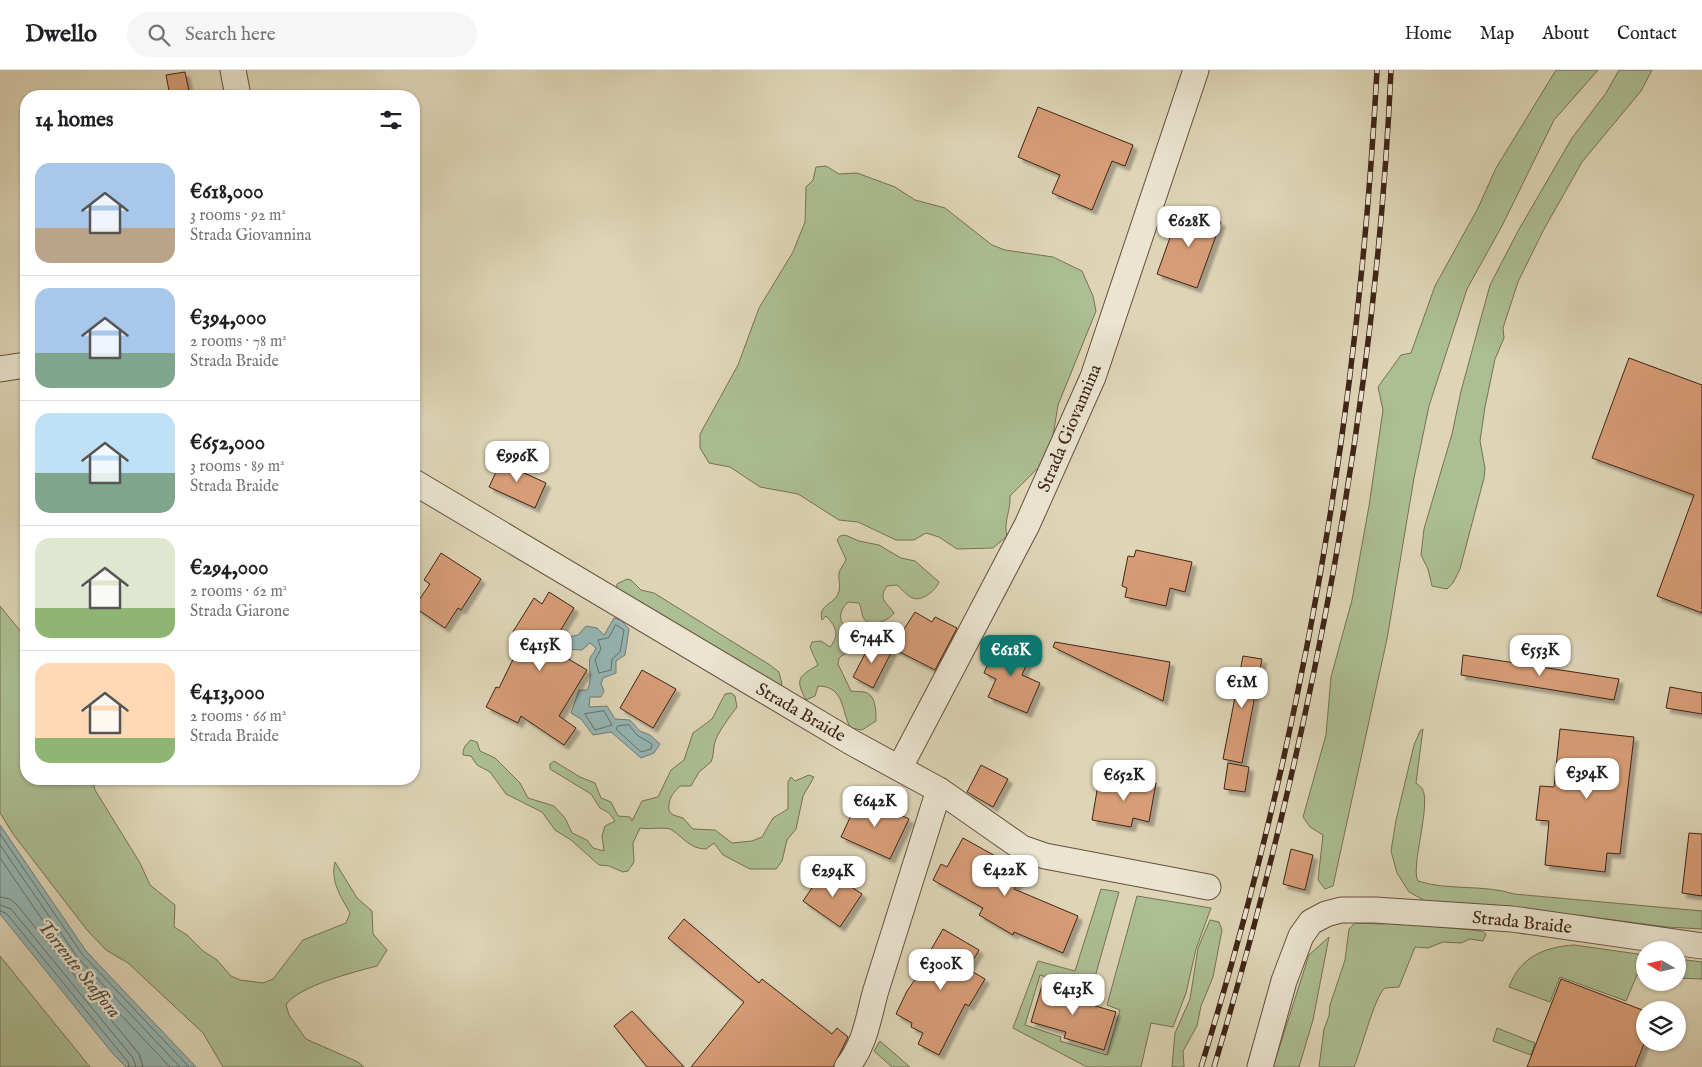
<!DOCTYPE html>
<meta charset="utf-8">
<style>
body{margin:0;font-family:"IM FELL English",serif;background:#f6f6f6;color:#202124;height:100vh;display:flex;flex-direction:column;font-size:19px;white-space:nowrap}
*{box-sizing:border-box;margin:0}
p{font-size:16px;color:#757577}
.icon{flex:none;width:28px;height:28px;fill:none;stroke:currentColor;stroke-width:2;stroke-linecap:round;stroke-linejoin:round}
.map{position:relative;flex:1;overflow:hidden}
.drawer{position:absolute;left:20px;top:20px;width:400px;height:695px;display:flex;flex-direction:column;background:#fff;border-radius:20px;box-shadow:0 1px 4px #0004}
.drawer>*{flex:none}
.needle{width:32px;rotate:279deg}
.buttons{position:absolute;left:1636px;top:871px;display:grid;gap:10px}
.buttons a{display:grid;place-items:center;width:50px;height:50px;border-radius:50%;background:#fff;box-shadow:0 1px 4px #0004;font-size:25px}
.price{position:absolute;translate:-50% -42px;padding:0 11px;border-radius:10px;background:#fff;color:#222;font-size:16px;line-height:32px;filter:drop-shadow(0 1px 2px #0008)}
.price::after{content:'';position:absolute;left:50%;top:30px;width:15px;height:11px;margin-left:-8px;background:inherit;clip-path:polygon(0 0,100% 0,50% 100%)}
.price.selected{background:#0f766e;color:#fff}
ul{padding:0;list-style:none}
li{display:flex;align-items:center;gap:15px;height:125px;padding:0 15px}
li+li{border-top:1px solid #e0e0e0}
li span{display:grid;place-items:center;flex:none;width:140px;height:100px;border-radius:15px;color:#555}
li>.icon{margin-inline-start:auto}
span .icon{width:60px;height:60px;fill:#fffc;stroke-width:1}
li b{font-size:21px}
h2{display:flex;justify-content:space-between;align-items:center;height:60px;padding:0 15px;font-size:21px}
header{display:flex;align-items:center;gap:30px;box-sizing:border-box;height:70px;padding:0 25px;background:#fff;border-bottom:1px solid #e0e0e0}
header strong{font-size:24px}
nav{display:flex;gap:28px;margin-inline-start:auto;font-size:18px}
.search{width:350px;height:45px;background:#f6f6f6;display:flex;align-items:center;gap:12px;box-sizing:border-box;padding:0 18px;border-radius:28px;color:#757577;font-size:19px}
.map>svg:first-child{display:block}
</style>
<header>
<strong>Dwello</strong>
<div class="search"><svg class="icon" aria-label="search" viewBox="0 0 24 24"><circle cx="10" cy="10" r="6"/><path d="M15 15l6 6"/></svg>Search here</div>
<nav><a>Home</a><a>Map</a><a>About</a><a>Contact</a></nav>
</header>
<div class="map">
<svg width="1702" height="997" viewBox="0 0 1702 997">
<defs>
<filter id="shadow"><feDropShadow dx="4.5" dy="4.5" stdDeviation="1" flood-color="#0004"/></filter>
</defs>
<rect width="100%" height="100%" fill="#ded5b7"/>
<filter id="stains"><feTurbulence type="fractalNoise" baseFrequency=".004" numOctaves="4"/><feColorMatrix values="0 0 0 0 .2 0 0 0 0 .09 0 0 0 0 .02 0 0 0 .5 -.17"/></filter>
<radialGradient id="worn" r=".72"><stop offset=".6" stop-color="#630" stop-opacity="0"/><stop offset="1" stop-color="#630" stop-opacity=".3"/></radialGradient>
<path fill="#acbe93" stroke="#767154" d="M1556 0H1598L1554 50 1503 154 1467 219 1429 336 1414 408 1387 569 1333 816 1325 819 1318 810 1323 765 1310 757 1303 747 1326 665 1331 607 1352 530 1369 436 1383 340 1378 317 1401 285 1411 283 1435 216 1478 138 1496 98Z
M1619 0H1652L1641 21 1582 92 1543 161 1518 212 1503 258 1504 268 1495 289 1485 337 1480 371 1485 398 1484 408 1460 499 1453 513 1447 519 1432 516 1428 499 1421 485 1424 459 1452 364 1461 321 1490 215 1518 161 1572 68 1606 23Z
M826 96 839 104 857 103 895 117 915 130 945 138 992 175 1005 180 1053 187 1082 201 1093 226 1096 241 1058 335 1052 372 1045 391 1010 426C1011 441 1003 452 1007 466L993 478 957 479 939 467 926 463 914 470H896L858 452 839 450 798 424 760 417 730 397 709 393 700 378V364L738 295 759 238 793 182 805 152 806 117 813 110 816 97Z
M845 465 859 471 879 475 901 488 915 491 939 512C936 520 922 532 913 528 907 526 902 519 897 515L887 516C877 530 888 533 894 543 889 550 871 559 864 549 861 545 862 538 859 533L848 532C831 549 848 558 853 574L851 579 839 588 838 594 851 621C856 622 859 621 864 622 876 624 876 641 876 651L862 660 851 658C841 644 846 616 818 616L815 626 806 630C795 609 798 607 818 595L810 577 812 572 821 571 830 577C840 565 836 556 826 546L822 550C818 536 831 535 837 526 842 518 838 511 839 503 840 498 845 494 846 489L837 470 840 466Z
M627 509 631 510 641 520 654 523 770 595 779 602 782 614 779 617 616 521 617 514Z
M0 536 26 568V709H92L95 720 140 793 150 815 175 835 174 857 187 865 203 881 217 890 231 906 240 910 263 913 273 909 303 870 346 853 350 843C341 827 330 811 335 792L357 828 372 841 373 864 387 880 377 896C354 902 298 916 286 935L289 945 306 969 358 992 364 997H223L203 963 128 893 106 880 87 860 13 764 0 743Z
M731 623 735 626 737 637C731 645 717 663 715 672 713 678 714 686 711 692L699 702 691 716H680C672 724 668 729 669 741L673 745 683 748 693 759 715 760 732 773 752 771 762 767 773 748 788 739V712L791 707 795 711 809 705 814 707 803 726 796 759 787 770 782 791 776 799H750L723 785 714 773 706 779C690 779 684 768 672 760 667 756 648 760 640 758L633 773 634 792 628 801 623 802 609 796 599 795 571 770 555 760 542 742 506 724 490 702 477 695 471 686 463 685C463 678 465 675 471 670L477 672 480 681 495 688 520 713 528 728 554 736 565 748 572 763 587 770 593 778 604 781 602 766 605 756 615 751 609 743 600 738 591 724 550 699V694L554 691 580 707 595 713 601 728 611 732 618 746 630 747 632 751 642 731 658 727 671 700 684 690 693 663 712 649 725 624Z
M1423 659 1416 713C1418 715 1420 716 1422 718 1432 733 1410 798 1418 811 1449 821 1483 814 1514 824L1702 841V859L1667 857 1583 846 1431 834 1409 822 1397 803 1391 781 1396 750 1414 675 1420 661Z
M1101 819 1119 822 1091 921 1040 905 1025 955 1061 967 1060 971 1107 985 1120 940 1107 935 1137 826 1211 838 1196 879 1186 923 1173 957 1151 953 1141 997H1087L1013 958 1038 891 1075 901Z
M1210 850 1219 852 1222 860 1213 907 1201 936 1197 956 1183 981 1184 997H1172L1175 963 1190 929 1198 878Z
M1389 852 1482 861 1486 864 1483 871 1470 869 1461 873 1443 872 1428 878 1415 877 1399 917 1385 918C1375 925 1361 981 1354 997H1319L1324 959 1329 946 1330 935 1345 890 1349 859 1355 853 1382 854Z
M1329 867 1313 950 1299 997H1273L1309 885Z
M1574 875 1645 885V905H1637L1626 931 1560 907 1550 932 1509 917C1520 887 1544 877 1574 875Z
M0 886 90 997H0Z
M1678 889 1702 892V909L1678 908Z
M1497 958 1535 973 1531 985 1493 971Z
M880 971 910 997H892L874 981Z"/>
<path fill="#95b7b6" stroke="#737c76" d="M614 548 621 550 629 559 625 585 616 591V603L603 608 601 614 604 621 601 627H590L589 637 607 636 615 649 630 650 640 661 650 665 660 674 654 683 641 688 611 662 593 665 581 649 571 643 579 620H587C593 610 588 599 590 588 591 585 595 582 596 578L590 573 582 580 564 579 563 568 578 565 586 556 597 558 604 565Z
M0 755 86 881 196 997H126L113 984 0 844Z"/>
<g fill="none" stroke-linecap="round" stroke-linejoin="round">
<path stroke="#6a6e66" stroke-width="1" d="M616 555 624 560 620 582 612 589 611 600 599 603 595 590 601 579 598 570 608 568Z
M604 641 612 655 595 660 585 644Z
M629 655 637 665 652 674 651 679 641 682 616 659 618 656Z
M0 764 82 884 189 997
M0 775 78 888 180 997
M0 788 72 893 170 997
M0 827 10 829 17 835 139 984 143 997
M0 835 11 839 133 988 136 997
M0 841 6 843 128 992 129 997"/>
</g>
<path fill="#d79d77" stroke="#3f2416" filter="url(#shadow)" d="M185 2 190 26H170L166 5Z
M1038 37 1133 75 1125 96 1112 91 1092 140 1052 123 1060 105 1018 87Z
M1181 137 1221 152 1197 218 1157 204Z
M1629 288 1702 315V543L1657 526 1694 425 1592 388Z
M504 385 522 394 520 401 546 413 535 438 489 417Z
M1136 480 1192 492 1185 522 1170 518 1166 536 1125 527 1127 518 1122 516 1128 486 1134 487Z
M441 483 481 509 461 540 458 538 445 558 414 537 430 514 424 510Z
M549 522 574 538 550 578 587 600 559 646 576 658 564 675 521 646 518 653 486 637 496 617 499 618 522 571 511 565 534 528 542 534Z
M915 542 932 552 935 547 957 558 935 600 892 578Z
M872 570 892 581 873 618 853 607Z
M998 570 1031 584 1022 605 1040 613 1027 643 988 627 996 609 984 603Z
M1055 572 1170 592 1163 631 1053 577Z
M1463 585 1619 609 1614 630 1461 605Z
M1243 586 1262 589 1242 693 1223 689Z
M642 600 676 619 653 658 620 638Z
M1670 617 1702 623V644L1666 638Z
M1560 659 1634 667 1620 784 1607 783 1605 802 1545 795 1549 751 1536 750 1540 716 1554 717Z
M1228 693 1249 697 1245 722 1224 719Z
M981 695 1008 709 993 737 967 722Z
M1126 708 1156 713 1149 752 1133 748 1131 757 1092 750 1099 709 1122 718Z
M860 726 909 749 890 789 841 767Z
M1689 763 1702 764V826L1682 823Z
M963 768 1024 802 1014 819 1078 846 1063 883 1014 862 1013 865 979 845 983 838 933 810 941 794 947 797Z
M1291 779 1313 785 1305 820 1283 814Z
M825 799 862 824 840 857 803 831Z
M684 849 759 913 762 909 832 964 837 958 848 967 833 997H691L744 932 668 868Z
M943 859 979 880 968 899 985 909 969 936 965 934 939 985 918 974 923 963 911 957 912 953 896 944 907 921 928 891 925 890Z
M1561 909 1645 941V971L1635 997H1527Z
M1043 912 1084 924 1082 932 1116 942 1104 980 1064 968 1066 962 1031 952Z
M632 941 655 966 684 997H647L614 956Z"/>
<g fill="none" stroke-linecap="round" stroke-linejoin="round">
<g stroke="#67503e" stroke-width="27">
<path id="minor" d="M233 0 238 26
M0 299 26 295
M414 412 851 672 939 720 1022 778 1045 786 1208 817
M900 697 1027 455 1093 307 1196 0
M847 997C866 973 868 948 876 920 897 853 918 787 939 720
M1260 997 1284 911 1301 866 1311 852 1326 844 1341 840H1375L1512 849 1702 876"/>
</g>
<use href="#minor" stroke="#eae4d0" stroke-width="25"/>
<g stroke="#3f2416" stroke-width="5.5">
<path id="rail" d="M1201 997C1302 674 1359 338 1377 0
M1214 997C1310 677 1376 334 1391 0"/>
</g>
<use href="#rail" stroke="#eae4d0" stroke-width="4" stroke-dasharray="11" stroke-linecap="butt"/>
</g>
<g text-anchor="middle" stroke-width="5" stroke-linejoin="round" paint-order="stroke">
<g font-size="18" fill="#3f2416" stroke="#eae4d0">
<text transform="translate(1069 358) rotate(-67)" y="6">Strada Giovannina</text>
<text transform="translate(801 642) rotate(30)" y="6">Strada Braide</text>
<text transform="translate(1522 852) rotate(6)" y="6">Strada Braide</text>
</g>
<g font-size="19" font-style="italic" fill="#54493e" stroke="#eae4d0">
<text transform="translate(80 898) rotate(51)" y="7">Torrente Staffora</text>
</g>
</g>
<rect width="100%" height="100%" filter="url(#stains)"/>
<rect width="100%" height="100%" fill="url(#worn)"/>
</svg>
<div class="buttons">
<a><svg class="needle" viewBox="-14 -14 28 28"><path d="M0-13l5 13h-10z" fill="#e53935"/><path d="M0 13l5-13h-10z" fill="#757577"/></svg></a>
<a><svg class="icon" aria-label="layers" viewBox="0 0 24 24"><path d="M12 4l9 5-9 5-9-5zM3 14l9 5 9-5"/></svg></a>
</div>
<b class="price" style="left:1189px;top:178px">€628K</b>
<b class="price" style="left:517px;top:413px">€996K</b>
<b class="price" style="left:872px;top:594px">€744K</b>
<b class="price" style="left:540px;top:602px">€415K</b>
<b class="price selected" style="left:1011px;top:607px">€618K</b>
<b class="price" style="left:1540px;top:607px">€553K</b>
<b class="price" style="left:1242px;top:639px">€1M</b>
<b class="price" style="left:1587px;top:730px">€394K</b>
<b class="price" style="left:1124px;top:732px">€652K</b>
<b class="price" style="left:875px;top:758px">€642K</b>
<b class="price" style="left:1005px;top:827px">€422K</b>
<b class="price" style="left:833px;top:828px">€294K</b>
<b class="price" style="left:941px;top:921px">€300K</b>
<b class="price" style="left:1073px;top:946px">€413K</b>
<section class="drawer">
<h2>14 homes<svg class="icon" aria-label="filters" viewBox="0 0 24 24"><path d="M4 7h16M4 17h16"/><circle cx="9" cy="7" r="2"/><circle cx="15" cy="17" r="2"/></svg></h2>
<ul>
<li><span style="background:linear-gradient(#a9c7e8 65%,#b9a48a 0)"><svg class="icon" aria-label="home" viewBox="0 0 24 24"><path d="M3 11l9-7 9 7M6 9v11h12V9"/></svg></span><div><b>€618,000</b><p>3 rooms · 92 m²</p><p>Strada Giovannina</p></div></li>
<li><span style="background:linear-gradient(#a9c7e8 65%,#7fa58c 0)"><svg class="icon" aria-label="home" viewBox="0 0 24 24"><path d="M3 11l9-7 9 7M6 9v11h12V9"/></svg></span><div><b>€394,000</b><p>2 rooms · 78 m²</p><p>Strada Braide</p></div></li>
<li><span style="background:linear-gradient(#bfe0f5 60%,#7fa58c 0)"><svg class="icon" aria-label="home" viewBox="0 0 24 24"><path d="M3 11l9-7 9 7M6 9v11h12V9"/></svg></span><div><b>€652,000</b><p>3 rooms · 89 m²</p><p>Strada Braide</p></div></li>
<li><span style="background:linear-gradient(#dfe7d0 70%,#8fb573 0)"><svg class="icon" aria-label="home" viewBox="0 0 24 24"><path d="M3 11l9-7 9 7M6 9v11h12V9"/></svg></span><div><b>€294,000</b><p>2 rooms · 62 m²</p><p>Strada Giarone</p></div></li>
<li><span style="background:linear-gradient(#ffd9b3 75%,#8fb573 0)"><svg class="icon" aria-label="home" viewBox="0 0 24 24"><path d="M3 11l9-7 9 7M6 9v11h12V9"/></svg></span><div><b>€413,000</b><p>2 rooms · 66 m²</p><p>Strada Braide</p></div></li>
</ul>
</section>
</div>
